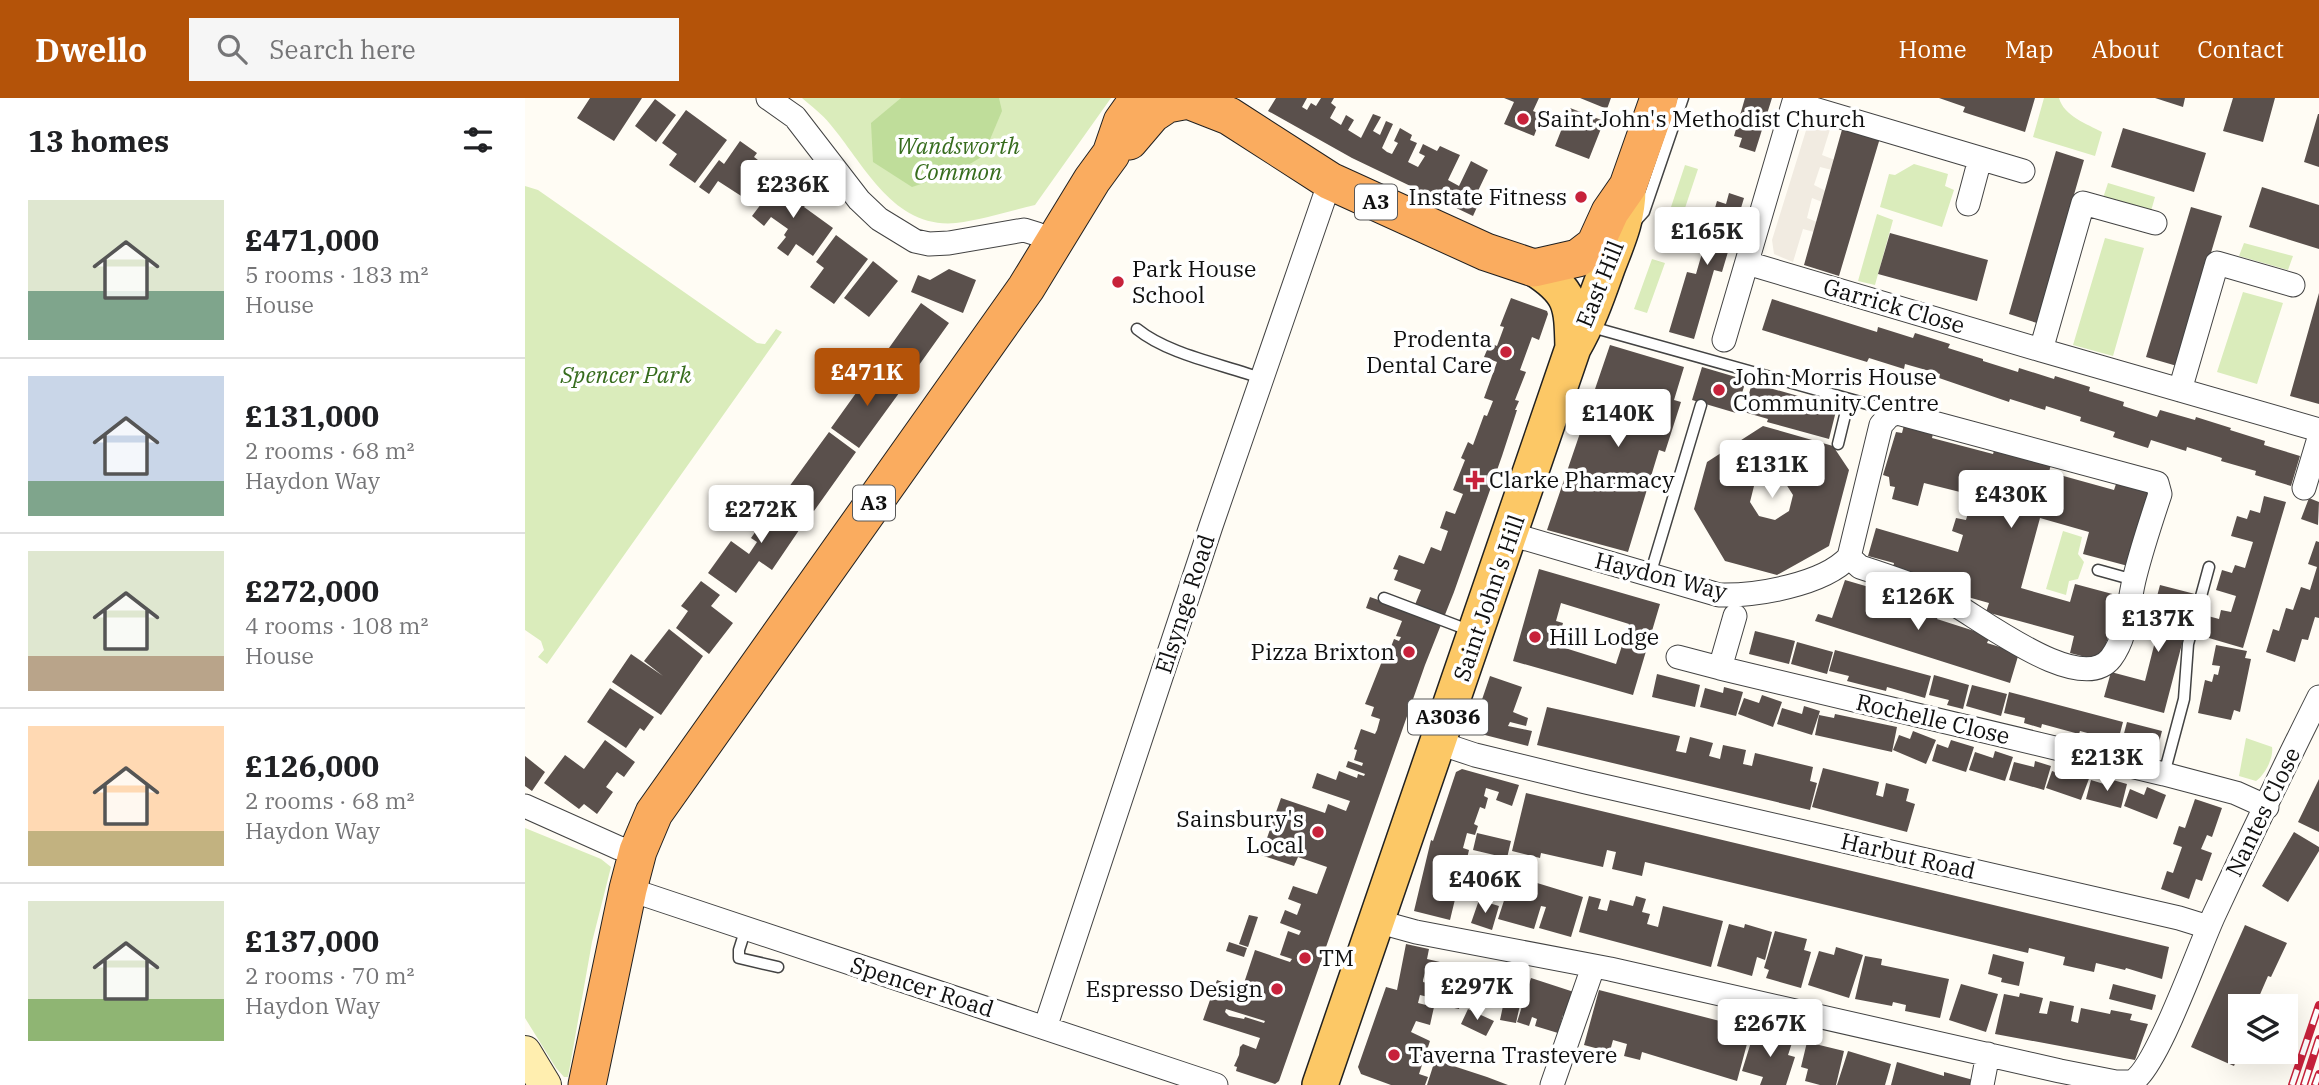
<!DOCTYPE html>
<meta charset="utf-8">
<style>
body{margin:0;font-family:"IBM Plex Serif",serif;background:#f6f6f6;color:#202124;height:100vh;display:flex;flex-direction:column;font-size:26px;white-space:nowrap}
*{box-sizing:border-box;margin:0}
p{font-size:23px;color:#757577}
.icon{flex:none;width:38px;height:38px;fill:none;stroke:currentColor;stroke-width:2;stroke-linecap:round;stroke-linejoin:round}
.map{position:relative;flex:1;overflow:hidden}
.drawer{display:flex;flex-direction:column;background:#fff;width:525px}
.drawer>*{flex:none}
.controls{position:absolute;left:1703px;top:896px;display:grid;gap:14px}
.controls a{display:grid;place-items:center;width:70px;height:70px;border-radius:0px;background:#fff;box-shadow:0 7px 28px #0002;font-size:35px}
.price{position:absolute;translate:-50% -60px;padding:0 16px;border-radius:7px;background:#fff;color:#222;font-size:23px;line-height:46px;filter:drop-shadow(0 2px 4px #0008)}
.price::after{content:'';position:absolute;left:50%;top:42px;width:21px;height:16px;margin-left:-10px;background:inherit;clip-path:polygon(0 0,100% 0,50% 100%)}
.price.on{background:#b45309;color:#fff}
ul{padding:0;list-style:none}
li{display:flex;align-items:center;gap:21px;height:175px;padding:0 28px}
li+li{border-top:2px solid #e0e0e0}
li span{display:grid;place-items:center;flex:none;width:196px;height:140px;border-radius:0px;color:#555}
li>.icon{margin-inline-start:auto}
span .icon{width:84px;height:84px;fill:#fffc;stroke-width:1}
li b{font-size:30px}
h2{display:flex;justify-content:space-between;align-items:center;height:84px;padding:0 28px;font-size:30px}
header{display:flex;align-items:center;gap:42px;box-sizing:border-box;height:98px;padding:0 35px;background:#b45309;color:#fff}
header strong{font-size:33px}
nav{display:flex;gap:38px;margin-inline-start:auto;font-size:24px}
.search{width:490px;height:63px;background:#f6f6f6;display:flex;align-items:center;gap:18px;box-sizing:border-box;padding:0 24px;border-radius:0px;color:#757577;font-size:26px}
main{display:flex;flex:1;min-height:0}
.map>svg:first-child{display:block}
</style>
<header>
<strong>Dwello</strong>
<div class="search"><svg class="icon" aria-label="search" viewBox="0 0 24 24"><circle cx="10" cy="10" r="6"/><path d="M15 15l6 6"/></svg>Search here</div>
<nav><a>Home</a><a>Map</a><a>About</a><a>Contact</a></nav>
</header>
<main>
<section class="drawer">
<h2>13 homes<svg class="icon" aria-label="filters" viewBox="0 0 24 24"><path d="M4 7h16M4 17h16"/><circle cx="9" cy="7" r="2"/><circle cx="15" cy="17" r="2"/></svg></h2>
<ul>
<li><span style="background:linear-gradient(#dfe7d0 65%,#7fa58c 0)"><svg class="icon" aria-label="home" viewBox="0 0 24 24"><path d="M3 11l9-7 9 7M6 9v11h12V9"/></svg></span><div><b>£471,000</b><p>5 rooms · 183 m²</p><p>House</p></div></li>
<li><span style="background:linear-gradient(#c9d6e8 75%,#7fa58c 0)"><svg class="icon" aria-label="home" viewBox="0 0 24 24"><path d="M3 11l9-7 9 7M6 9v11h12V9"/></svg></span><div><b>£131,000</b><p>2 rooms · 68 m²</p><p>Haydon Way</p></div></li>
<li><span style="background:linear-gradient(#dfe7d0 75%,#b9a48a 0)"><svg class="icon" aria-label="home" viewBox="0 0 24 24"><path d="M3 11l9-7 9 7M6 9v11h12V9"/></svg></span><div><b>£272,000</b><p>4 rooms · 108 m²</p><p>House</p></div></li>
<li><span style="background:linear-gradient(#ffd9b3 75%,#c2b280 0)"><svg class="icon" aria-label="home" viewBox="0 0 24 24"><path d="M3 11l9-7 9 7M6 9v11h12V9"/></svg></span><div><b>£126,000</b><p>2 rooms · 68 m²</p><p>Haydon Way</p></div></li>
<li><span style="background:linear-gradient(#dfe7d0 70%,#8fb573 0)"><svg class="icon" aria-label="home" viewBox="0 0 24 24"><path d="M3 11l9-7 9 7M6 9v11h12V9"/></svg></span><div><b>£137,000</b><p>2 rooms · 70 m²</p><p>Haydon Way</p></div></li>
</ul>
</section>
<div class="map">
<svg width="1794" height="987" viewBox="0 0 1794 987">
<rect width="100%" height="100%" fill="#fffcf4"/>
<path fill="#daecbb" d="M277 0H586L510 107C485 113 457 122 431 125 368 131 339 66 305 26 297 16 286 8 277 0Z
M1519 0H1534C1539 18 1562 26 1577 34L1570 58 1508 39Z
M1389 66 1423 76 1420 88 1429 92 1417 129 1355 109 1364 76 1370 77Z
M1160 67 1173 71 1155 125 1142 121Z
M1583 85 1630 99 1626 113 1578 100Z
M0 88 13 92 232 245 240 246 251 231 257 234 22 566 13 559 19 552 16 543 0 532Z
M1352 116 1368 122 1350 187 1333 183Z
M1580 140 1619 150 1588 258 1548 247Z
M1719 145 1768 158 1763 172 1714 158Z
M1127 161 1140 165 1122 215 1109 211Z
M1718 194 1758 205 1732 286 1692 274Z
M1538 433 1557 439 1553 456 1559 464 1553 481 1544 483 1541 497 1521 491Z
M1721 640 1747 649C1749 659 1740 677 1731 683L1714 678Z
M0 730 76 761 86 769 67 844 43 979H39L31 970 0 920Z"/>
<path fill="#bfdd9a" d="M376 0H474L477 13 458 58 430 75 387 89 348 64 346 25Z"/>
<path fill="#f1ebe1" d="M1293 21 1307 25 1297 57 1310 62 1307 72 1295 69 1289 87 1301 93 1297 104 1287 100 1282 120 1292 124 1289 134 1278 131 1268 164 1249 156 1247 142 1283 26Z"/>
<path fill="#5a504c" fill-rule="evenodd" d="M65 0H117L89 43 52 20Z
M751 0H782L777 9 782 12 786 5 791 8 796 0H809L806 5 811 9 805 20 816 27 821 17 829 22 823 32 836 40 848 16 856 19 848 33 855 37 861 23 868 26 857 50 862 54 867 56 873 45 869 43 875 30 887 37 885 42 892 45 883 64 893 69 900 58 894 55 898 46 912 53 915 48 928 54 935 57 923 82 934 88 946 63 963 72 952 95 957 98 948 118 827 60 743 13Z
M979 0H1014L1008 13 1017 17 1009 38 979 26 989 4Z
M1055 0H1086L1082 11Z
M1220 0H1247L1230 54 1214 49 1217 40 1209 38Z
M1414 0H1510L1500 34 1438 14 1440 9Z
M1630 0H1660L1658 9Z
M1708 0H1750L1738 44 1698 33Z
M130 1 151 17 131 44 110 28Z
M1045 10 1079 23 1064 61 1030 48Z
M161 12 202 42 170 85 144 67 152 56 137 45Z
M1793 16H1794V69L1779 64Z
M1318 28 1355 40 1314 178 1279 167Z
M1598 30 1681 55 1669 94 1586 69Z
M215 43 232 55 229 59 252 76 242 91 238 89 227 105 193 83 184 96 174 89 194 62 199 66Z
M1531 53 1559 62 1512 225 1484 216Z
M254 82 284 103 279 109 308 130 288 158 271 146 263 158 252 150 261 139 259 137 263 131 246 119 239 128 227 118Z
M1737 89 1794 107V151L1724 129Z
M1204 95 1219 100 1197 174 1189 172 1169 241 1144 234 1162 174 1171 176 1192 103 1201 106Z
M1666 109 1697 118 1652 268 1621 259Z
M1365 135 1463 162 1452 203 1353 176Z
M311 137 343 161 309 206 285 189 299 170 291 164Z
M348 163 373 183 344 219 319 200Z
M424 171 451 182 438 215 386 194 393 177 405 182Z
M1794 195V306L1765 298Z
M986 200 1022 213 1023 216 1014 242 1007 239 995 272 1001 274 990 302 994 303 990 312H992L977 358 929 494 900 567 754 983 750 986 711 973 712 969 709 968 714 957 715 949 718 946 731 951 735 940 678 922 692 882 717 891 730 852 765 864 767 861 755 857 763 833 774 837 776 833 755 825 760 812 772 817 775 809 776 806 763 801 768 788 792 796 802 769 773 759 769 768 736 757 756 700 800 715 803 706 821 713 825 703 787 690 792 675 811 682 814 673 832 680 833 676 839 678 840 676 821 669 823 663 837 668 838 665 829 662 832 652 829 651 836 631 850 636 852 632 855 621 846 618 849 609 840 606 861 553 864 554 869 541 874 543 876 539 871 538 877 523 841 510 845 499 887 514 896 492 869 482 873 472 868 471 874 457 899 466 906 449 916 453 923 433 915 430 921 413 930 416 938 396 928 392 940 362 936 360 943 344 948 347 959 317 962 318 968 303 959 300 972 264 959 259 965 245 972 248 979 229 975 228ZM701 911 740 923 739 925 720 919 719 921 704 918 700 914Z
M1247 201 1352 234 1353 229 1388 240 1390 235 1425 246 1423 250 1458 261V263L1493 274 1494 270 1529 281 1530 278 1565 289 1564 293 1599 304 1598 308 1632 319 1635 312 1670 322 1671 319 1706 330 1705 332 1740 343 1739 347 1775 358 1766 388 1730 377 1731 373 1696 363 1697 360 1662 349 1661 353 1626 342 1623 350 1588 339 1590 334 1555 323 1556 319 1521 308 1520 312 1485 301 1484 304 1414 280 1415 276 1380 266 1379 271 1344 260 1342 264 1237 232Z
M396 205 424 225 382 284 354 264Z
M1085 247 1159 269 1149 302 1156 304 1140 354 1134 352 1103 454 1022 432Z
M1177 269 1221 282 1211 315 1167 302Z
M349 270 377 291 334 350 306 330Z
M1227 285 1312 309 1304 341 1242 324 1243 321 1219 314Z
M1380 323 1409 331 1407 340 1468 356 1472 343 1528 359 1524 374 1589 392 1593 380 1625 389 1603 468 1558 456 1564 434 1515 420 1496 490 1545 504 1550 486 1595 498 1576 563 1545 555 1549 538 1461 514 1464 505 1432 496 1435 484 1405 475 1402 487 1366 477 1369 465 1343 458 1351 430 1433 454 1438 437 1427 433 1431 420 1441 422 1447 401 1458 404 1459 400 1399 385 1393 408 1367 401 1370 389 1365 388 1364 379 1358 377 1371 334 1377 335Z
M1238 328 1308 348 1324 372 1304 448 1252 477 1200 463 1169 411 1182 364ZM1243 380 1259 383 1268 397 1264 413 1250 422 1234 418 1225 404 1229 388Z
M304 334 331 354 289 413 261 393Z
M257 396 285 416 247 472 234 463 211 495 183 475 206 443 224 456 232 444 226 440Z
M1739 398 1761 404 1718 550 1677 538 1683 518 1694 521 1696 512 1706 514 1711 498 1691 492 1697 472 1707 475 1710 467 1720 470 1728 444 1706 438 1712 418 1722 421 1725 412 1735 415Z
M1784 400 1794 404 1793 427 1776 421Z
M1791 443 1794 444V520L1790 519 1783 542 1777 541 1770 564 1741 554 1748 531 1754 533 1761 510 1768 512 1776 489 1785 492 1792 469 1783 466Z
M1014 471 1135 506 1108 597 988 563ZM1036 505 1104 526 1091 566 1024 545 1029 530 1036 532 1038 525 1031 523Z
M1320 482 1361 494 1359 500 1414 517 1412 521 1465 538 1462 545 1494 555 1485 585 1290 523 1293 516 1307 520Z
M176 483 195 497 186 508 208 525 184 556 151 530 163 513 156 508Z
M1635 487 1670 496 1639 615 1579 599 1586 574 1620 583 1635 524 1626 521Z
M144 531 178 558 136 617 87 584 106 556 138 578 119 563Z
M1230 533 1270 543 1264 566 1224 556Z
M1272 544 1308 554 1302 576 1266 566Z
M1691 547 1722 553 1720 560 1726 561 1715 614 1709 612 1706 622 1673 615 1680 582 1687 584 1689 576 1693 577 1695 568 1687 567Z
M1310 552 1406 578 1400 600 1362 589 1361 593 1322 583 1324 578 1304 573Z
M1132 576 1175 587 1170 609 1127 599Z
M1409 577 1444 587 1438 611 1422 607 1424 602 1404 597Z
M965 578 997 589 988 614 1003 620 1001 628 985 624 983 628 1007 633 1003 648 952 635 948 628Z
M1447 587 1482 596 1476 618 1441 608Z
M1199 589 1218 594 1211 618 1175 609 1180 590 1198 595Z
M85 590 129 619 119 633 115 630 101 650 62 624Z
M1484 594 1598 624 1592 647 1576 643 1577 639 1555 633 1554 636 1517 626 1516 630 1499 625 1500 620 1479 615Z
M1237 597 1257 604 1248 629 1213 616 1219 600 1234 605Z
M1279 608 1295 613 1287 637 1252 626 1257 610 1277 616Z
M1022 609 1155 638 1151 653 1161 655 1165 639 1188 645 1184 658 1195 661 1198 647 1221 652 1218 666 1227 668 1230 655 1288 669 1285 683 1292 685 1285 712 1012 647Z
M1310 616 1372 629 1367 654 1290 637 1294 617 1309 620Z
M1602 624 1637 633 1631 656 1614 652 1615 648 1597 643Z
M1388 633 1411 642 1401 666 1368 652 1374 637 1385 641Z
M80 642 110 664 99 679 92 674 81 689 88 694 72 716 59 706 54 711 19 685 40 657 59 671Z
M1426 642 1449 649 1441 674 1407 663 1412 646 1423 650Z
M1470 653 1488 659 1480 683 1444 672 1450 654 1468 660Z
M0 658 20 674 7 693 0 688Z
M1510 663 1526 668 1519 692 1484 682 1489 664 1509 669Z
M1298 670 1354 684 1351 697 1358 699 1361 685 1384 691 1381 703 1390 706 1382 734 1287 709Z
M937 671 994 687 987 708 971 702 974 694 961 690 959 698 963 700 960 711 955 709 949 726 953 728 950 737 942 735 938 750 944 752 939 773 926 770 922 787 933 789 925 822 889 813 906 742 908 743 931 674Z
M1547 671 1565 678 1556 702 1521 690 1527 673 1544 679Z
M1581 680 1602 686 1596 710 1561 701 1566 682 1579 686Z
M1794 681V734L1773 724Z
M1622 689 1641 697 1632 721 1599 708 1605 691 1619 697Z
M1001 695 1644 849 1637 881 1601 870 1600 872 1571 865 1569 874 1538 867 1540 859 1504 850 1503 855 1120 764 1117 778 1087 771 1091 754 1082 752 1078 769 1016 755 1015 760 987 753Z
M1670 701 1697 710 1687 739 1682 737 1676 751 1687 755 1677 783 1671 781 1664 801 1636 791 1642 773 1648 775 1657 749 1648 746 1654 728 1660 730Z
M1769 734 1794 749V753L1763 804 1737 788Z
M952 735 986 743 982 760 948 752Z
M986 781 997 784 999 781 1058 799 1046 839 1014 830 1021 809 1016 808 1009 831 973 821Z
M1064 798 1076 801 1073 811 1082 813 1085 802 1108 808 1111 798 1121 801 1117 814 1125 816 1122 826 1133 829 1138 808 1198 823 1186 869 1054 834Z
M954 802 974 808 967 832 946 825Z
M724 817 733 819 723 849 714 846Z
M1204 826 1219 830 1220 826 1247 834 1240 862 1232 859 1227 878 1192 868Z
M1720 827 1762 845 1746 879 1743 878 1730 908H1715V953L1709 968 1666 949Z
M1250 833 1282 841 1279 852 1286 854 1276 890 1241 880 1244 872 1239 870Z
M704 844 722 850 719 859 701 853Z
M881 846 904 851 902 861 915 864 911 881 900 875 898 882V884L914 888 911 901 895 897 893 905 909 909 905 927 891 923 886 934 905 943 894 976 903 979 900 987H866L836 976 833 969 861 889 872 892Z
M1311 849 1338 857 1324 900 1283 887 1294 853 1309 857Z
M1468 856 1499 864 1494 888 1476 884 1477 880 1463 876Z
M1340 858 1357 861 1356 867 1424 881 1415 920 1380 913 1381 907 1368 904 1367 908 1330 901Z
M984 880 1000 884 991 925 975 922Z
M1006 880 1052 895 1044 919 1038 917 1033 935 1010 928 1012 921 1007 919 1004 928 992 924Z
M1436 886 1473 896 1461 934 1424 922Z
M1588 886 1631 897 1627 912 1584 901Z
M1074 892 1226 931 1212 983 1117 954 1115 962 1099 958 1102 946 1088 942 1082 964 1071 961 1074 951 1059 947Z
M922 894 937 897 934 911 920 908Z
M1495 895 1518 900 1514 915 1522 916 1525 903 1549 908 1546 923 1553 925 1556 910 1585 916 1586 912 1607 916 1605 922 1623 926 1610 962 1470 936 1479 896 1494 899Z
M943 911 969 923 961 938 936 926Z
M1236 931 1268 942 1263 957 1270 959 1261 987H1235L1238 979 1217 973 1226 944 1232 946Z
M1282 944 1319 953 1311 987H1295L1280 983 1283 971 1276 969Z
M1323 953 1366 966 1360 987H1312Z
M910 962 962 979 983 987H902Z
M1372 964 1419 978V974L1452 983 1451 987H1366Z"/>
<g fill="none" stroke-linecap="round" stroke-linejoin="round">
<g stroke="#434343" stroke-width="13">
<path id="service" d="M1110 124 1119 114 1158 0
M1063 228 1353 309 1364 318
M612 231C644 257 698 266 738 281
M1313 346 1324 301
M1573 472 1609 482
M1125 477 1176 307
M859 500 946 533
M1639 676 1659 601 1663 546 1684 469
M221 830 214 852V860L253 869"/>
</g>
<g stroke="#434343" stroke-width="25">
<path id="minor" d="M243 0 270 19 334 102 354 121 390 143 404 146 424 145 499 132 512 136 528 146
M1269 5 1498 73
M1443 106 1455 61
M1630 125 1558 105 1516 252 1794 332
M1222 165 1516 252
M1199 242 1270 0
M1655 292 1692 165 1768 187
M1372 315 1632 385 1635 396C1626 423 1617 450 1610 478 1603 504 1603 538 1586 560 1555 600 1452 517 1420 501 1394 488 1363 478 1335 469L1324 459 1356 327 1364 318Z
M1779 390 1794 340
M985 436 1194 497C1230 498 1298 487 1324 459
M1210 518 1195 570 1639 676 1711 695 1742 709
M1153 559 1195 570
M914 645 950 657 1061 684 1654 820 1683 829
M0 708 94 750 113 753
M103 791 691 987
M851 823 891 834 1085 871 1535 973 1591 984H1607C1632 970 1674 849 1689 817 1723 744 1758 671 1794 599
M520 930 686 428 805 83
M1027 987 1068 869
M1457 987 1463 956"/>
</g>
<g stroke="#323232" stroke-width="34">
<path id="secondary" d="M0 954 20 987"/>
</g>
<g stroke="#212121" stroke-width="38">
<path id="primary" d="M1009 170C1047 194 1047 207 1048 250
M795 987 1048 250C1063 224 1072 198 1082 170 1092 144 1103 120 1103 91"/>
</g>
<g stroke="#212121" stroke-width="39">
<path id="trunk" d="M604 43 627 16 642 6 663 2 704 18 805 83 961 154 1009 170 1053 160 1070 147 1085 114 1103 88 1134 0
M62 987 103 791 113 753 129 715 501 190 567 82 586 56 597 24 614 0"/>
</g>
<use href="#service" stroke="#fff" stroke-width="10"/>
<use href="#minor" stroke="#fff" stroke-width="23"/>
<use href="#secondary" stroke="#ffeeaf" stroke-width="32"/>
<use href="#primary" stroke="#fcc866" stroke-width="35"/>
<use href="#trunk" stroke="#faac5f" stroke-width="37"/>
<g stroke="#c7223b" stroke-width="8">
<path id="rail" d="M1767 987 1794 907
M1779 987 1794 941
M1790 987 1794 976"/>
</g>
<use href="#rail" stroke="#fff" stroke-width="5" stroke-dasharray="16" stroke-linecap="butt"/>
</g>
<g fill="#c7223b" stroke="#fff" stroke-width="2.5">
<circle cx="998" cy="21" r="7"/>
<circle cx="1056" cy="99" r="7"/>
<circle cx="593" cy="184" r="7"/>
<circle cx="981" cy="254" r="7"/>
<circle cx="1194" cy="292" r="7"/>
<path d="M946.5 371.5h7v7h7v7h-7v7h-7v-7h-7v-7h7z"/>
<circle cx="1010" cy="539" r="7"/>
<circle cx="884" cy="554" r="7"/>
<circle cx="793" cy="734" r="7"/>
<circle cx="780" cy="860" r="7"/>
<circle cx="752" cy="891" r="7"/>
<circle cx="869" cy="957" r="7"/>
</g>
<g text-anchor="middle" stroke-width="7" stroke-linejoin="round" paint-order="stroke">
<g fill="#fff" stroke="#585858" stroke-width="2">
<rect x="830" y="86.5" width="42" height="35" rx="5"/>
<rect x="328" y="387.5" width="42" height="35" rx="5"/>
<rect x="883" y="601.5" width="80" height="35" rx="5"/>
</g>
<g font-size="21" font-weight="bold" fill="#101010">
<text x="851" y="111">A3</text>
<text x="349" y="412">A3</text>
<text x="923" y="626">A3036</text>
</g>
<g font-size="23" fill="#101010" stroke="#fff" text-anchor="start">
<text x="1012" y="29">Saint John's Methodist Church</text>
<text x="1042" y="107" text-anchor="end">Instate Fitness</text>
<text x="607" y="179">Park House<tspan x="607" dy="26">School</tspan></text>
<text x="967" y="249" text-anchor="end">Prodenta<tspan x="967" dy="26">Dental Care</tspan></text>
<text x="1208" y="287">John Morris House<tspan x="1208" dy="26">Community Centre</tspan></text>
<text x="964" y="390">Clarke Pharmacy</text>
<text x="1024" y="547">Hill Lodge</text>
<text x="870" y="562" text-anchor="end">Pizza Brixton</text>
<text x="779" y="729" text-anchor="end">Sainsbury's<tspan x="779" dy="26">Local</tspan></text>
<text x="794" y="868">TM</text>
<text x="738" y="899" text-anchor="end">Espresso Design</text>
<text x="883" y="965">Taverna Trastevere</text>
</g>
<g font-size="23" font-style="italic" fill="#366c1d" stroke="#fff">
<text x="433" y="56">Wandsworth<tspan x="433" dy="26">Common</tspan></text>
<text x="101" y="285">Spencer Park</text>
</g>
<g font-size="23" fill="#101010" stroke="#fff">
<text transform="translate(1075 186) rotate(-68)" y="8">East Hill</text>
<text transform="translate(1369 208) rotate(16)" y="8">Garrick Close</text>
<text transform="translate(1136 478) rotate(14)" y="8">Haydon Way</text>
<text transform="translate(964 500) rotate(-71)" y="8">Saint John's Hill</text>
<text transform="translate(660 506) rotate(-72)" y="8">Elsynge Road</text>
<text transform="translate(1408 621) rotate(13)" y="8">Rochelle Close</text>
<text transform="translate(1738 714) rotate(-64)" y="8">Nantes Close</text>
<text transform="translate(1383 758) rotate(13)" y="8">Harbut Road</text>
<text transform="translate(397 889) rotate(18)" y="8">Spencer Road</text>
</g>
</g>
</svg>
<div class="controls">
<a><svg class="icon" aria-label="layers" viewBox="0 0 24 24"><path d="M12 4l9 5-9 5-9-5zM3 14l9 5 9-5"/></svg></a>
</div>
<b class="price" style="left:268px;top:122px">£236K</b>
<b class="price" style="left:1182px;top:169px">£165K</b>
<b class="price on" style="left:342px;top:310px">£471K</b>
<b class="price" style="left:1093px;top:351px">£140K</b>
<b class="price" style="left:1247px;top:402px">£131K</b>
<b class="price" style="left:1486px;top:432px">£430K</b>
<b class="price" style="left:236px;top:447px">£272K</b>
<b class="price" style="left:1393px;top:534px">£126K</b>
<b class="price" style="left:1633px;top:556px">£137K</b>
<b class="price" style="left:1582px;top:695px">£213K</b>
<b class="price" style="left:960px;top:817px">£406K</b>
<b class="price" style="left:952px;top:924px">£297K</b>
<b class="price" style="left:1245px;top:961px">£267K</b>
</div>
</main>
